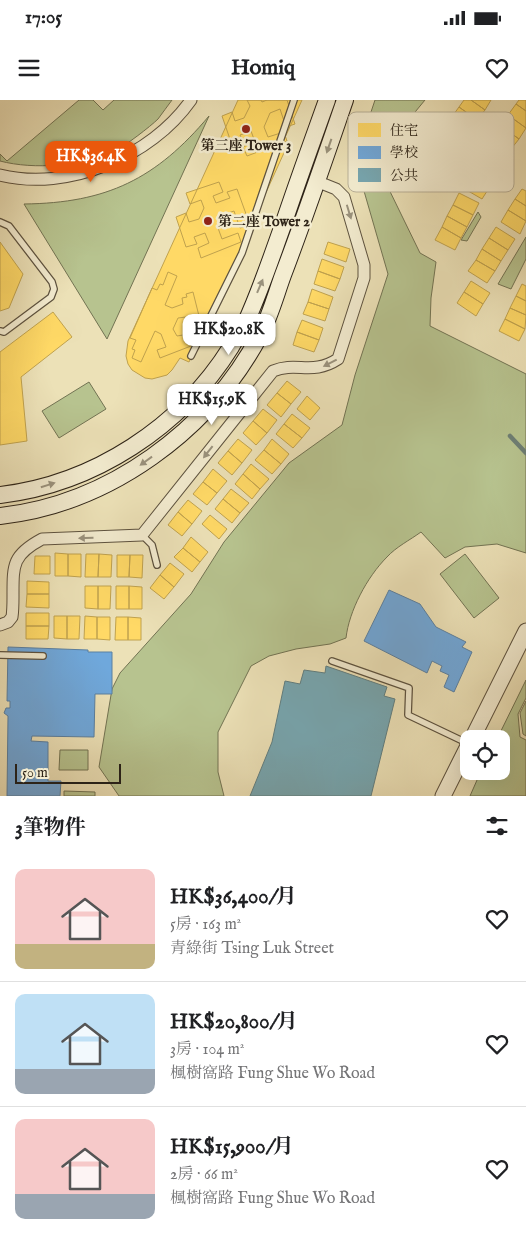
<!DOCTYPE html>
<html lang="zh-TW">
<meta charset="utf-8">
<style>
body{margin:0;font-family:"IM FELL English","Noto Serif TC",serif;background:#f2f2f2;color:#202124;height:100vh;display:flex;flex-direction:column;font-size:19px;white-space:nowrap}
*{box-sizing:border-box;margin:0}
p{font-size:16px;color:#757577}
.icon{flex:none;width:28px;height:28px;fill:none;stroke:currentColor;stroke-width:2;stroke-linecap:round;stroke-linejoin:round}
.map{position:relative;height:696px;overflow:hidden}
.side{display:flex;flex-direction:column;background:#fff;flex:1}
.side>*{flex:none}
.controls{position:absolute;left:460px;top:630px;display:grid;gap:10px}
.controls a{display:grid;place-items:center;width:50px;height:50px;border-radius:10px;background:#fff;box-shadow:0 5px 20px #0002;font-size:25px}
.scale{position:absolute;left:15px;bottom:12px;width:106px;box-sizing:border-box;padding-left:5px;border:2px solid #2d2317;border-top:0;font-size:14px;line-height:18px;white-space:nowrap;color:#2d2317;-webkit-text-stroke:4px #f3ecd0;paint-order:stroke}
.price{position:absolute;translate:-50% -42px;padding:0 11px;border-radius:10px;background:#fff;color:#222;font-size:16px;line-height:32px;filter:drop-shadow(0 1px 2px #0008)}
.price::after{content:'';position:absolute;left:50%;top:30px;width:15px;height:11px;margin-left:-8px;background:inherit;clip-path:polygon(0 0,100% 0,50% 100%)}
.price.current{background:#ea580c;color:#fff}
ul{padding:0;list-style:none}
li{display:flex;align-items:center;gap:15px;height:125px;padding:0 15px}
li+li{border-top:1px solid #e0e0e0}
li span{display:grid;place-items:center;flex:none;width:140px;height:100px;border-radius:10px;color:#555}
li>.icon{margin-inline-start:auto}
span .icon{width:60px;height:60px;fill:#fffc;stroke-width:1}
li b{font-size:21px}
h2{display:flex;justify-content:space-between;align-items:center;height:60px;padding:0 15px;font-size:21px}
.status{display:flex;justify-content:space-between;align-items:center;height:35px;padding:0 25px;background:#fff;direction:ltr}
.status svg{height:14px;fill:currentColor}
header{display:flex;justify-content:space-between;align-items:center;height:65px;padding:0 15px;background:#fff;font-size:22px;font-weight:800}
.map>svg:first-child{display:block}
</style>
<div class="status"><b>17:05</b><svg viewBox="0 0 49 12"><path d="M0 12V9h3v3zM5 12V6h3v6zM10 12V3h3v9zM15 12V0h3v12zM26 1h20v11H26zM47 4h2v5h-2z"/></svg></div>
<header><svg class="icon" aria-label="menu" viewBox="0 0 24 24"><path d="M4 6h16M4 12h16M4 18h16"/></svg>Homiq<svg class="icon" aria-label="heart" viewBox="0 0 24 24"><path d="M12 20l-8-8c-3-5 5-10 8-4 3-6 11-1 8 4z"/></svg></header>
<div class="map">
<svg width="526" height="696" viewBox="0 0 526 696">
<rect width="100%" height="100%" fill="#ece1b7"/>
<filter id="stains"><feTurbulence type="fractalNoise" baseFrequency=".004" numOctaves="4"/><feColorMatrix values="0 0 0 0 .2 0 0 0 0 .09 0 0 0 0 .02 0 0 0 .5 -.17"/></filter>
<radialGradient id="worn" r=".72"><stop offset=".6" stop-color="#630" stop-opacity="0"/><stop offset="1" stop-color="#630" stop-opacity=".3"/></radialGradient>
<path fill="#b7c38f" stroke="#727353" d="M79 0H93L103 10 114 0H172C167 6 163 13 158 19 151 26 124 47 114 51 83 66 34 70 0 61V54L7 61Z
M375 0H425L378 57 381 73 420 153 436 162 431 198 430 226 526 274V453L497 444 465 447 445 458 421 432C410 440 396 447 387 457 367 477 349 511 346 538L330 544 296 549 269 556 251 566 218 632V672L224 696H119L99 667 112 589 120 573 191 494 224 442 289 363 342 325 355 275 388 174 353 53 363 25 371 12Z
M209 16 107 239 24 104C107 103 156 79 209 16Z
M478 112 481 117 467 141 461 140Z
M526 137V159L511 189 498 184Z
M89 282 106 309 59 338 42 311Z
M465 454 499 498 474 518 440 474Z
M526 580V598L518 614 520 637 526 640V696H470L481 671H501V639H497Z
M526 601V636L523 634 520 613Z
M60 650H88V670H59Z
M64 691 95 692V696H64Z"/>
<path fill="#ffd966" stroke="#c0a24e" d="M238 0H302L283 42 288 44 189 262 180 258 172 270 167 275 152 279 145 278 132 270 128 264 126 256 128 241Z
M247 0H261L262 2 267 0H287L295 24 286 27 280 9 270 13 264 27 268 37 284 32 287 41 247 56 243 47 255 42 251 31 240 35 243 42 232 45 222 16 232 12 235 21 244 18 250 6Z
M464 0H471L485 10 477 20 459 7Z
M471 0H491L485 10Z
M519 0H526V11L516 4Z
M516 4 526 11V28L508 15Z
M459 7 477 20 469 31 451 18Z
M508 15 526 28 519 39 501 26Z
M501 26 519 39 511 49 493 37Z
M470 76 489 88 482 99 463 88Z
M219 82 223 92 213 96 216 103 230 98 227 92 237 89 250 125 240 128 234 111 225 114 218 128 222 139 238 133 241 142 201 158 198 148 209 143 205 133 194 137 197 144 186 147 176 117 186 113 189 122 199 119 204 108 201 100 190 104 186 93Z
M522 89 526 91V106L515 99Z
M459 93 479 103 473 115 453 105Z
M515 99 526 106V121L508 110Z
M453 105 473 115 467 127 447 116Z
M508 110 526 121 520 134 501 122Z
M447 116 467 127 461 138 442 127Z
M442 127 461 138 455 150 435 140Z
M496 127 515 139 508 150 489 138Z
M489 138 508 150 501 161 482 149Z
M0 142 23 174 9 208 0 211Z
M328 142 350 149 346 162 324 154Z
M482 149 501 161 495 171 476 160Z
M322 159 344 167 340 179 318 171Z
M476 160 495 171 487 183 468 171Z
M318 171 340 179 335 191 314 184Z
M168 172 177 176 165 205 172 208 183 204 182 198 187 197 186 194 193 192 201 224 194 226 192 221 187 222 186 217 178 218 173 229 177 236 183 235 184 240 189 238 191 246 160 258 157 250 166 247 161 234 155 231 141 262 132 258 135 250 132 249 136 240 130 238 152 188 157 190 160 184 163 185Z
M471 181 490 193 483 204 464 192Z
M522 184 526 186V201L516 196Z
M312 189 333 197 329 209 308 202Z
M464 192 483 204 476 216 457 203Z
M516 196 526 201V215L510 208Z
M308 202 329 209 325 221 303 214Z
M510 208 526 215 525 229 505 219Z
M53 212 72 237 21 277 27 341 0 345V252Z
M505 219 525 229 519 241 499 231Z
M302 220 323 228 319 240 297 232Z
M297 232 319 240 314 252 293 245Z
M287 281 301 292 291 304 277 293Z
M277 293 291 304 281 317 267 305Z
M307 296 320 308 310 320 297 309Z
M263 309 277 320 267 333 253 321Z
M292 314 310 328 302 338 284 324Z
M253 321 267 333 256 345 243 333Z
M284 324 302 338 293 348 276 334Z
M238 339 252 350 242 363 228 351Z
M272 339 289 354 281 364 264 350Z
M264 350 281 364 272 374 255 360Z
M228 351 242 363 232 375 218 363Z
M251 364 269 379 260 389 243 374Z
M213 369 227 381 217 393 203 382Z
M243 374 260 389 252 399 235 384Z
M203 382 217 393 207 405 193 394Z
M231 389 249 403 240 413 223 399Z
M223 399 240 413 232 423 215 409Z
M188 400 202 411 192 424 178 412Z
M178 412 192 424 182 436 168 425Z
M210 415 227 429 219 439 202 424Z
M191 437 208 452 200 462 183 448Z
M183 448 200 462 192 472 174 457Z
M55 453 68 454V476H55Z
M68 454H81V477L68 476Z
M86 454H99L98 477H85Z
M99 454 112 455 111 477H98Z
M117 455H130L129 477H117Z
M130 455H143L142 478 129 477Z
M35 456H50V474H34Z
M170 463 184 474 174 487 160 475Z
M160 475 174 487 164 499 150 488Z
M27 481 49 482V494H27Z
M85 486H98V509L85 508Z
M98 486H111L110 509H98Z
M116 486H129V509H116Z
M129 486 142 487V509H129Z
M27 494H49V508L26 507Z
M26 513H49V526H26Z
M54 516H67V539L54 538Z
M67 516H80L79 539H67Z
M85 516 97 517V539H84Z
M97 517H110V540L97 539Z
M116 517H128V540H115Z
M128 517 141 518V540H128Z
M26 526H49L48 539H26Z"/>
<path fill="#6fa8dc" stroke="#5b80a1" d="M389 490 420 504 436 527 466 542 462 547 472 552 454 592 444 587 449 575 440 571 442 566 432 561 427 573 364 541Z
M8 547 88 550V552H112V594H95L94 637 32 636 31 641 48 642V681H61L60 696H7L8 616 4 613 6 608H10V601H7Z"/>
<path fill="#76a5af" stroke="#607e81" d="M326 566 387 587 384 596 395 599 371 696H250L272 642 285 581 300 584 304 570 325 573Z"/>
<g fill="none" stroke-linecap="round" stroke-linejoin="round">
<path stroke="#6e7f75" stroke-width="4.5" d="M510 336 526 353"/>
<g stroke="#5d523f" stroke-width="8">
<path id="service" d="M0 122 9 126 52 182 54 189 51 197 4 232 0 231
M191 256 242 153 294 0
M142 435 152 445 157 465
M0 555 43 556
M332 561 409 588 408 615 469 644"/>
</g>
<g stroke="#5d523f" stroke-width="13">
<path id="minor" d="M0 75C68 92 151 57 191 0
M0 525 8 522 12 517C13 510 13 504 13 497 13 465 12 455 42 439L142 435 273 271C297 261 312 276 338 259L364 178V165L344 97 336 89 316 81"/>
</g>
<g stroke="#5d523f" stroke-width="17">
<path id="tertiary" d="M472 639 526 531
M443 696 469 644"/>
</g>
<g stroke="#2d2317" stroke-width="18">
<path id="secondary" d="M0 395C94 384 181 327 231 247 235 239 241 232 245 224 260 192 271 158 283 125 297 83 312 42 327 0
M0 416C109 404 209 331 260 235 270 217 276 194 283 175 305 117 325 58 345 0"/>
</g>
<use href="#service" stroke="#f3ecd0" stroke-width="5.5"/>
<use href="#minor" stroke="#f3ecd0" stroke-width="11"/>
<use href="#tertiary" stroke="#f3ecd0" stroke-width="15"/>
<use href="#secondary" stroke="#f3ecd0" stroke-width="16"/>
</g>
<defs><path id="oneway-solid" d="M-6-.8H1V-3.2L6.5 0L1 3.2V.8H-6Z" transform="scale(1.25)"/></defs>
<g fill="#9a927d">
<use href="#oneway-solid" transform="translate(329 46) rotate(109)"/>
<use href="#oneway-solid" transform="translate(349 112) rotate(73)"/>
<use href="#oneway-solid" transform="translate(260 186) rotate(-67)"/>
<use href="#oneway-solid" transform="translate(330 263) rotate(153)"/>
<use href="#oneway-solid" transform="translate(208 352) rotate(128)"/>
<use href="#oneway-solid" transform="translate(146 361) rotate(144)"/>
<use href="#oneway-solid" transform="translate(48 385) rotate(-17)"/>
<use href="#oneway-solid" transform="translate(86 438) rotate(178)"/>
</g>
<g fill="#8f2418" stroke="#f3ecd0" stroke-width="2">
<circle cx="246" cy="29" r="5"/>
<circle cx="208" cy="121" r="5"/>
</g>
<g text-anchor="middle" stroke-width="5" stroke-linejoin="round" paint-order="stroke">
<g font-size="14" font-weight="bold" fill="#2d2317" stroke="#f3ecd0">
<text x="246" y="50">第三座 Tower 3</text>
<text x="218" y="126" text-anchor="start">第二座 Tower 2</text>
</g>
</g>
<rect x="348" y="12" width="166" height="80" rx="8" fill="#f3ecd0" stroke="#b8b098" stroke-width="1"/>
<rect x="358" y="23" width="23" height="14" fill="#ffd966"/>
<rect x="358" y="46" width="23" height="13" fill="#6fa8dc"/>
<rect x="358" y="68" width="23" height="14" fill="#76a5af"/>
<g font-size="14" fill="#2d2317">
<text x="390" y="35">住宅</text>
<text x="390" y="57">學校</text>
<text x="390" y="80">公共</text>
</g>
<rect width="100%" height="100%" filter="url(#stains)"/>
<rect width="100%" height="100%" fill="url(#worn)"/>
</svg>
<div class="controls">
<a><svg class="icon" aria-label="locate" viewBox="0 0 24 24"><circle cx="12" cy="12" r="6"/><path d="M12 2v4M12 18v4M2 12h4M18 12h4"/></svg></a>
</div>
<div class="scale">50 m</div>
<b class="price current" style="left:91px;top:83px">HK$36.4K</b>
<b class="price" style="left:229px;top:256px">HK$20.8K</b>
<b class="price" style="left:212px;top:326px">HK$15.9K</b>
</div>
<section class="side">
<h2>3筆物件<svg class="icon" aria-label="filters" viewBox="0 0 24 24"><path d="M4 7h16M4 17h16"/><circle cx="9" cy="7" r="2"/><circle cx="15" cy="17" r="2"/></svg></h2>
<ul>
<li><span style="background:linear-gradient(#f6c9c9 75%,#c2b280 0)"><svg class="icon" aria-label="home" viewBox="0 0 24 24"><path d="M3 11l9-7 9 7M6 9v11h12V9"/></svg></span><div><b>HK$36,400/月</b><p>5房 · 163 m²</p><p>青綠街 Tsing Luk Street</p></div><svg class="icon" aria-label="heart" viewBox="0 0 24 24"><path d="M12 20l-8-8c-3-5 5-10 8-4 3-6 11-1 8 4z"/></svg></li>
<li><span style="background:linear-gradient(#bfe0f5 75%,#9aa5b1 0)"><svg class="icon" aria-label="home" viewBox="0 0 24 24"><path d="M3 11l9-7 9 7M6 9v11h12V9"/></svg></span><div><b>HK$20,800/月</b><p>3房 · 104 m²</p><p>楓樹窩路 Fung Shue Wo Road</p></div><svg class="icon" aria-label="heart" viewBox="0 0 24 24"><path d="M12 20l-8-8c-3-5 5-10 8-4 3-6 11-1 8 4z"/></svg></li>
<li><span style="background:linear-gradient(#f6c9c9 75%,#9aa5b1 0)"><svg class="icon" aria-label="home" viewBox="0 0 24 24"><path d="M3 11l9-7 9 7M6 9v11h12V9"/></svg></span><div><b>HK$15,900/月</b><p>2房 · 66 m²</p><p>楓樹窩路 Fung Shue Wo Road</p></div><svg class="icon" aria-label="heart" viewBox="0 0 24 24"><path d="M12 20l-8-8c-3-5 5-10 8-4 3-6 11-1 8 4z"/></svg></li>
</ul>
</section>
